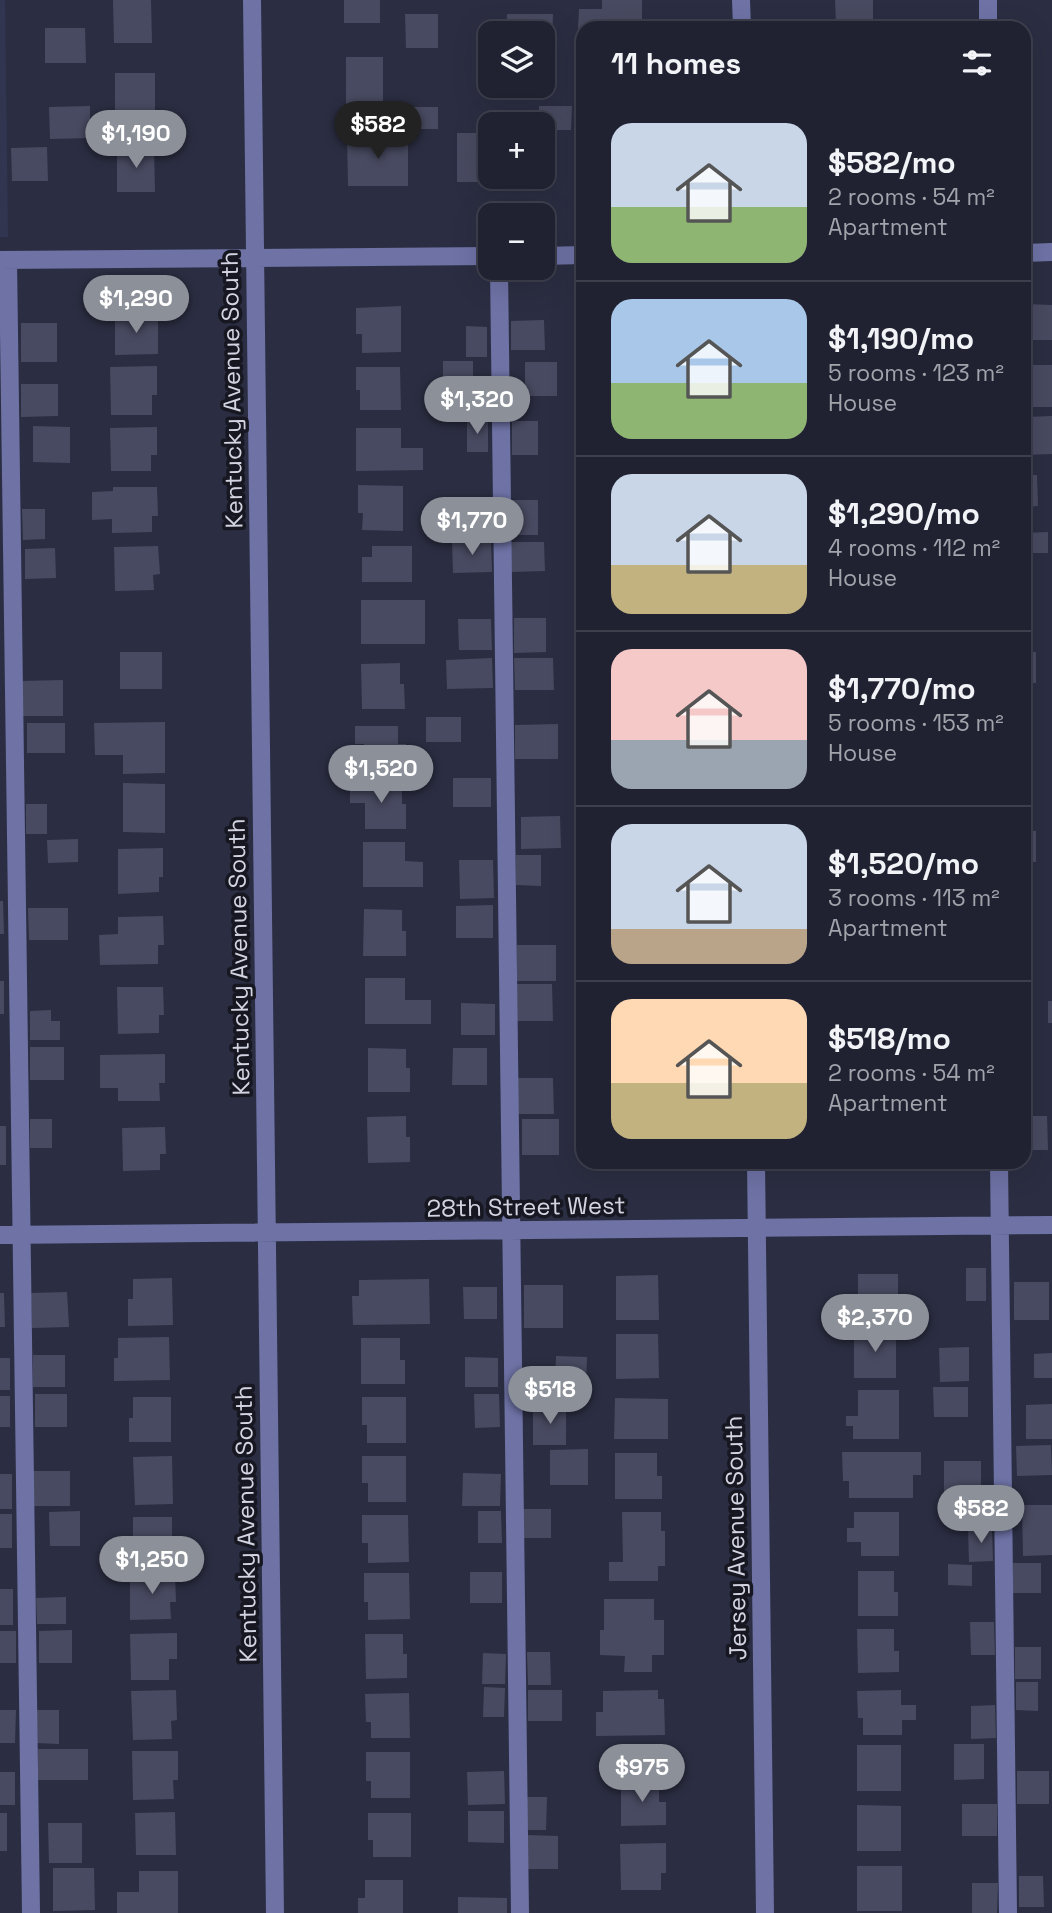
<!DOCTYPE html>
<meta charset="utf-8">
<style>
body{margin:0;font-family:"Space Grotesk",sans-serif;background:#2d2f3e;color:#f1f3f6;height:100vh;display:flex;flex-direction:column;font-size:26px;white-space:nowrap}
*{box-sizing:border-box;margin:0}
p{font-size:23px;color:#a2a4ac}
.icon{flex:none;width:38px;height:38px;fill:none;stroke:currentColor;stroke-width:2;stroke-linecap:round;stroke-linejoin:round}
.map{position:relative;flex:1;overflow:hidden}
.drawer{position:absolute;left:576px;top:21px;width:455px;height:1148px;display:flex;flex-direction:column;background:#202232;border-radius:21px;box-shadow:0 7px 28px #0002,0 0 0 2px #3d3f4d}
.drawer>*{flex:none}
.controls{position:absolute;left:478px;top:21px;display:grid;gap:14px}
.controls a{display:grid;place-items:center;width:77px;height:77px;border-radius:14px;background:#202232;box-shadow:0 7px 28px #0002,0 0 0 2px #3d3f4d;font-size:35px}
.price{position:absolute;translate:-50% -60px;padding:0 16px;border-radius:24px;background:#8c9099;color:#fff;font-size:23px;line-height:46px;filter:drop-shadow(0 2px 4px #0008)}
.price::after{content:'';position:absolute;left:50%;top:42px;width:21px;height:16px;margin-left:-10px;background:inherit;clip-path:polygon(0 0,100% 0,50% 100%)}
.price.active{background:#222;color:#fff}
ul{padding:0;list-style:none}
li{display:flex;align-items:center;gap:21px;height:175px;padding:0 35px}
li+li{border-top:2px solid #3d3f4d}
li span{display:grid;place-items:center;flex:none;width:196px;height:140px;border-radius:21px;color:#555}
li>.icon{margin-inline-start:auto}
span .icon{width:84px;height:84px;fill:#fffc;stroke-width:1}
li b{font-size:30px}
h2{display:flex;justify-content:space-between;align-items:center;height:84px;padding:0 35px;font-size:30px}
.map>svg:first-child{display:block}
</style>
<div class="map">
<svg width="1052" height="1913" viewBox="0 0 1052 1913">
<rect width="100%" height="100%" fill="#2b2e42"/>
<path fill="#323550" d="M0 0H5L8 237H0Z"/>
<path fill="#484a61" d="M113 0H151L152 43H114Z
M344 0H380V23H344Z
M602 0H642V28L578 29 579 9H602Z
M835 0H873V26H836Z
M405 14H438V48H406Z
M507 14H553L552 48 542 47V33H506Z
M45 28H85L86 63H45Z
M346 57H383V103L346 104Z
M583 72V104H578L576 73Z
M115 73H155V117H115Z
M90 106V138L50 139 49 107Z
M539 106H572L571 130H542V124H539Z
M405 107H438V129H405Z
M457 133H490V177H495V182H457Z
M408 136V186H348L347 137Z
M47 147 48 181H12L11 148Z
M117 147H154L155 192H117Z
M1024 304 1052 305V340H1024Z
M401 306V352L362 353V334H356V308Z
M115 316H158V354L115 355Z
M544 320 545 350H511V321Z
M21 323H57V362H21Z
M466 326 487 327V357H466Z
M443 361H473V381H443Z
M525 362H557V396H525Z
M1024 365H1052V407H1024Z
M157 366V395H152V415H111L110 367Z
M356 367H400L401 410H360V390H356Z
M21 384H58V416L21 417Z
M1052 416V454L1024 455V417Z
M467 420H488V452H467Z
M512 421H538V455H512Z
M33 426 70 427V463L33 462Z
M157 427V455H151V471H111L110 428Z
M356 428H401V448H423V470L356 471Z
M1024 475H1037L1038 506 1024 507Z
M358 485 403 486V531L362 530 363 513H358Z
M113 487H157L158 516H152V532L112 533V519L92 520V492L113 491Z
M512 500H538V535H511Z
M473 505H491V536H473Z
M22 509H45V539L23 540Z
M1048 532V553H1024V533Z
M491 540 492 572 453 573 452 542Z
M511 542H544L545 571 511 572Z
M158 546 160 574 153 575 154 590 115 591 114 547Z
M372 546H412V582H362V557H372Z
M55 548 56 578 25 579V549Z
M361 600H425V644H361Z
M514 618H546V652L514 653Z
M458 619H491L492 650H459Z
M1024 634H1033V648H1024Z
M120 652H162V689H120Z
M1024 652H1036V683H1024Z
M492 658 493 688 447 689 446 660Z
M514 658H553L554 690H515Z
M400 663V684H404L405 709H362L361 664Z
M63 680V716H22L21 681Z
M426 717H461V742H426Z
M165 722V773L123 774V755H95L94 723Z
M27 723H65V753H27Z
M558 724V759H515V725Z
M355 726H398V744H406V768H364V744H355Z
M1024 738H1027L1028 766H1024Z
M1024 772H1031V805H1024Z
M453 778H491V807H453Z
M123 783 165 784V833L123 832Z
M350 783H402V804H406V829H365V803H350Z
M26 804H47V834H26Z
M560 816 561 848 521 849V817Z
M1024 831H1036V862H1024Z
M78 839V862L48 863 47 840Z
M363 842H405V861L423 862V887H363Z
M163 848V877H159V892L118 894V849Z
M516 855H541V886L516 885Z
M459 860H493L494 898 460 899Z
M0 901H3L4 934H0Z
M493 905V938H456V906Z
M28 908H68V940H29Z
M364 909 402 910V931H406V956H363Z
M163 916 164 945H158V964L100 965 99 935 118 934V917Z
M1024 916H1030V944H1024Z
M517 945H556V981H517Z
M365 978H405V1000H431V1024H365Z
M0 981H4V1014H0Z
M516 984H552L553 1021H517Z
M117 987H163L164 1015H159V1033L118 1034Z
M1048 1001H1052V1023H1048Z
M461 1003 495 1004V1035H461Z
M51 1010V1021H60V1040H30V1011Z
M1024 1028H1030V1056H1024Z
M30 1047H64V1080H30Z
M368 1048 406 1049V1068H410V1092H368Z
M453 1048H487V1085H452Z
M165 1054V1083H159L160 1101H118V1088H100V1055Z
M517 1078H553L554 1114H517Z
M406 1116V1137H410V1162L368 1163 367 1117Z
M1024 1116H1047L1048 1150H1024Z
M30 1119H52V1148H30Z
M522 1119H559V1155H522Z
M0 1126H6V1165H0Z
M165 1127 166 1154H160V1170L123 1171 122 1128Z
M966 1268H986V1301H966Z
M858 1274H898V1319H851L850 1296H858Z
M658 1275 659 1320H616V1276Z
M172 1278 173 1325 128 1326V1299H133V1279Z
M429 1279 430 1324 353 1325 352 1296H359V1280Z
M1014 1282H1049V1320H1014Z
M524 1285H563V1328H524Z
M463 1287H497V1319H464Z
M67 1292 69 1327 32 1328 31 1293Z
M0 1293H4L5 1327H0Z
M854 1330H896V1378H854Z
M616 1334H658L659 1378 616 1379Z
M169 1337 170 1380 114 1381V1358H118V1338Z
M361 1338H400V1360H405V1384H361Z
M969 1347V1381L940 1382 939 1348Z
M1052 1353V1378H1034V1354Z
M33 1355H65V1387H33Z
M556 1356 587 1357 586 1383 555 1382Z
M465 1357 498 1358V1387H465Z
M0 1358H10V1390H0Z
M933 1387H968V1417H934Z
M858 1390H899V1439H853V1426H846V1416H858Z
M35 1394H67V1427H35Z
M474 1394H499L500 1427 475 1428Z
M0 1396H10V1427H0Z
M133 1397H171V1442H129V1418H133Z
M362 1397H406V1443H367V1425H362Z
M615 1398 668 1399V1439H614Z
M1052 1404V1439H1026V1405Z
M533 1406H566V1445H533Z
M1051 1445 1052 1475 1017 1476 1016 1446Z
M588 1449V1485H550V1450Z
M842 1452H921V1475H913V1498H849V1481H843Z
M615 1453H657V1476H662V1499H615Z
M172 1456 173 1504 135 1505 133 1457Z
M362 1456H406V1502H368V1483H362Z
M944 1461H981V1499L944 1500Z
M33 1471H70V1506H33Z
M463 1473 501 1474 500 1506H462Z
M0 1474H12V1509H0Z
M1022 1505H1052V1555L1023 1556Z
M523 1509H551V1538H523Z
M80 1511V1546H50L49 1512Z
M478 1511H501L502 1543H478Z
M622 1512H661V1531H665V1566H658V1581H609V1562H623Z
M854 1512H899V1556H861V1542H847V1528H854Z
M0 1514H12V1548H0Z
M362 1515H408L409 1562 368 1563V1543H362Z
M133 1517H172V1562H133Z
M992 1528 993 1561 969 1562 968 1529Z
M1013 1563H1041V1593H1013Z
M948 1564 972 1565V1586L948 1585Z
M858 1571H894V1592H898V1616H858Z
M470 1572H502V1603H470Z
M130 1573H175L176 1602H170L171 1619 130 1620Z
M364 1573H409L410 1619 368 1620V1602H364Z
M0 1589H13V1625H0Z
M66 1597V1624H37L36 1598Z
M604 1599H654V1620H664V1655H652V1672H624L625 1656 600 1655V1630H604Z
M970 1622H994L995 1655H971Z
M857 1629H894V1651H899V1672L858 1673Z
M72 1630V1663H39V1631Z
M0 1631H16V1663H0Z
M177 1633V1659H169V1680H131L130 1634Z
M365 1634H403V1654H407V1678L366 1679Z
M1015 1647H1041V1679H1015Z
M527 1652H550L551 1685H528Z
M483 1653 506 1654 505 1684H482Z
M1016 1682H1038V1711L1016 1710Z
M484 1687 505 1688 504 1717H483Z
M176 1690 177 1720 171 1721 172 1739 133 1740 131 1691Z
M528 1690H562V1721H528Z
M658 1690V1699H664L665 1735 596 1736V1712H603V1691Z
M901 1690V1705H916V1720H902V1735H863V1718H858L857 1691Z
M409 1693 410 1738H371V1722H366L365 1694Z
M995 1705 996 1738 971 1739V1706Z
M0 1710H16L15 1743H0Z
M36 1710H59V1744L36 1743Z
M954 1744H984V1779L954 1780Z
M857 1745H901V1791H857Z
M38 1749H88V1780H38Z
M132 1751H178V1780H173L174 1799 133 1800Z
M366 1752H410V1798H371V1781H366Z
M504 1771 505 1804 468 1805 467 1772Z
M1017 1771H1049V1804H1017Z
M0 1772H15V1805H0Z
M621 1781H659V1802H666V1825L621 1826Z
M526 1797H547L546 1830H526Z
M962 1804H997V1836H962Z
M857 1805 901 1806V1851H857Z
M468 1811H504V1843L468 1842Z
M175 1812 176 1855H136L135 1813Z
M0 1813H7V1851H0Z
M368 1813H411V1857H373V1840H368Z
M48 1823H82V1863H49Z
M527 1835 558 1836V1869H526Z
M666 1843V1873H661V1890H621L620 1844Z
M857 1866H902V1911H857Z
M53 1868H94L95 1910 53 1911Z
M139 1871H178V1913H117V1892H139Z
M1019 1876H1043L1044 1907H1019Z
M365 1880H403V1913H358V1898H365Z
M972 1883H998L997 1913H972Z
M458 1897 507 1898V1913H458Z"/>
<g fill="none" stroke-linecap="round" stroke-linejoin="round">
<path stroke="#6e72a5" stroke-width="18" d="M252 0 275 1913
M741 0 742 28
M988 0V28
M1024 253 1052 252
M542 256 583 255
M0 260 490 256
M8 260 31 1913
M499 268 520 1913
M756 1162 765 1913
M999 1162 1008 1913
M0 1235 1052 1225"/>
</g>
<g text-anchor="middle" stroke-width="7" stroke-linejoin="round" paint-order="stroke">
<g font-size="24" fill="#d2d4e1" stroke="#161720">
<text transform="translate(232 390) rotate(-91)" y="8">Kentucky Avenue South</text>
<text transform="translate(239 957) rotate(-91)" y="8">Kentucky Avenue South</text>
<text transform="translate(526 1207) rotate(-1)" y="8">28th Street West</text>
<text transform="translate(246 1524) rotate(-91)" y="8">Kentucky Avenue South</text>
<text transform="translate(736 1538) rotate(-91)" y="8">Jersey Avenue South</text>
</g>
</g>
</svg>
<div class="controls">
<a><svg class="icon" aria-label="layers" viewBox="0 0 24 24"><path d="M12 4l9 5-9 5-9-5zM3 14l9 5 9-5"/></svg></a>
<a>+</a>
<a>−</a>
</div>
<b class="price active" style="left:378px;top:161px">$582</b>
<b class="price" style="left:136px;top:170px">$1,190</b>
<b class="price" style="left:136px;top:335px">$1,290</b>
<b class="price" style="left:477px;top:436px">$1,320</b>
<b class="price" style="left:472px;top:557px">$1,770</b>
<b class="price" style="left:381px;top:805px">$1,520</b>
<b class="price" style="left:875px;top:1354px">$2,370</b>
<b class="price" style="left:550px;top:1426px">$518</b>
<b class="price" style="left:981px;top:1545px">$582</b>
<b class="price" style="left:152px;top:1596px">$1,250</b>
<b class="price" style="left:642px;top:1804px">$975</b>
<section class="drawer">
<h2>11 homes<svg class="icon" aria-label="filters" viewBox="0 0 24 24"><path d="M4 7h16M4 17h16"/><circle cx="9" cy="7" r="2"/><circle cx="15" cy="17" r="2"/></svg></h2>
<ul>
<li><span style="background:linear-gradient(#c9d6e8 60%,#8fb573 0)"><svg class="icon" aria-label="home" viewBox="0 0 24 24"><path d="M3 11l9-7 9 7M6 9v11h12V9"/></svg></span><div><b>$582/mo</b><p>2 rooms · 54 m²</p><p>Apartment</p></div></li>
<li><span style="background:linear-gradient(#a9c7e8 60%,#8fb573 0)"><svg class="icon" aria-label="home" viewBox="0 0 24 24"><path d="M3 11l9-7 9 7M6 9v11h12V9"/></svg></span><div><b>$1,190/mo</b><p>5 rooms · 123 m²</p><p>House</p></div></li>
<li><span style="background:linear-gradient(#c9d6e8 65%,#c2b280 0)"><svg class="icon" aria-label="home" viewBox="0 0 24 24"><path d="M3 11l9-7 9 7M6 9v11h12V9"/></svg></span><div><b>$1,290/mo</b><p>4 rooms · 112 m²</p><p>House</p></div></li>
<li><span style="background:linear-gradient(#f6c9c9 65%,#9aa5b1 0)"><svg class="icon" aria-label="home" viewBox="0 0 24 24"><path d="M3 11l9-7 9 7M6 9v11h12V9"/></svg></span><div><b>$1,770/mo</b><p>5 rooms · 153 m²</p><p>House</p></div></li>
<li><span style="background:linear-gradient(#c9d6e8 75%,#b9a48a 0)"><svg class="icon" aria-label="home" viewBox="0 0 24 24"><path d="M3 11l9-7 9 7M6 9v11h12V9"/></svg></span><div><b>$1,520/mo</b><p>3 rooms · 113 m²</p><p>Apartment</p></div></li>
<li><span style="background:linear-gradient(#ffd9b3 60%,#c2b280 0)"><svg class="icon" aria-label="home" viewBox="0 0 24 24"><path d="M3 11l9-7 9 7M6 9v11h12V9"/></svg></span><div><b>$518/mo</b><p>2 rooms · 54 m²</p><p>Apartment</p></div></li>
</ul>
</section>
</div>
